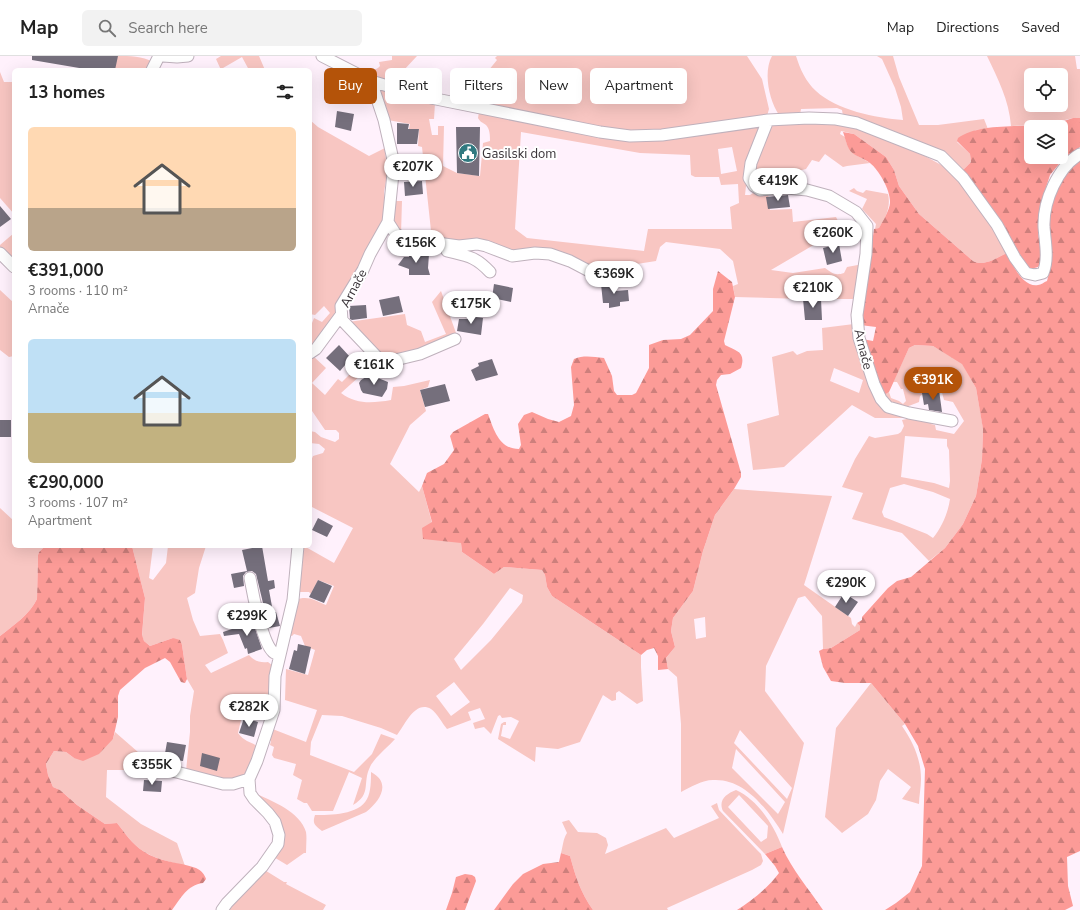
<!DOCTYPE html>
<meta charset="utf-8">
<style>
body{margin:0;font-family:"Nunito Sans",sans-serif;background:#f2f2f2;color:#222;height:100vh;display:flex;flex-direction:column;font-size:15px;white-space:nowrap}
*{box-sizing:border-box;margin:0}
p{font-size:13px;color:#767676}
.icon{flex:none;width:22px;height:22px;fill:none;stroke:currentColor;stroke-width:2;stroke-linecap:round;stroke-linejoin:round}
.map{position:relative;flex:1;overflow:hidden}
.panel{position:absolute;left:12px;top:12px;width:300px;height:480px;display:flex;flex-direction:column;background:#fff;border-radius:6px;box-shadow:0 4px 16px #0002}
.panel>*{flex:none}
.hud{position:absolute;left:324px;top:12px;width:380px;height:36px;display:flex;gap:8px}
.buttons{position:absolute;left:1024px;top:12px;display:grid;gap:8px}
.buttons a{display:grid;place-items:center;width:44px;height:44px;border-radius:6px;background:#fff;box-shadow:0 4px 16px #0002;font-size:20px}
.price{position:absolute;translate:-50% -34px;padding:0 9px;border-radius:14px;background:#fff;color:#222;font-size:13px;line-height:26px;filter:drop-shadow(0 1px 2px #0008)}
.price::after{content:'';position:absolute;left:50%;top:24px;width:12px;height:9px;margin-left:-6px;background:inherit;clip-path:polygon(0 0,100% 0,50% 100%)}
.price.selected{background:#b45309;color:#fff}
ul{padding:0;list-style:none}
li{display:grid;align-content:center;gap:8px;height:212px;padding:0 16px}
li span{display:grid;place-items:center;height:124px;border-radius:6px;color:#555}
li>.icon{margin-inline-start:auto}
span .icon{width:72px;height:72px;fill:#fffc;stroke-width:1}
li b{font-size:17px}
h2{display:flex;justify-content:space-between;align-items:center;height:48px;padding:0 16px;font-size:17px}
.tag{padding:0 14px;border-radius:6px;background:#fff;box-shadow:0 4px 16px #0002;font-size:14px;line-height:36px}
.tag.selected{background:#b45309;color:#fff}
header{display:flex;align-items:center;gap:24px;box-sizing:border-box;height:56px;padding:0 20px;background:#fff;border-bottom:1px solid #e0e0e0}
header strong{font-size:19px}
nav{display:flex;gap:22px;margin-inline-start:auto;font-size:14px}
.search{width:280px;height:36px;background:#f2f2f2;display:flex;align-items:center;gap:10px;box-sizing:border-box;padding:0 14px;border-radius:6px;color:#767676;font-size:15px}
.map>svg:first-child{display:block}
</style>
<header>
<strong>Map</strong>
<div class="search"><svg class="icon" aria-label="search" viewBox="0 0 24 24"><circle cx="10" cy="10" r="6"/><path d="M15 15l6 6"/></svg>Search here</div>
<nav><a>Map</a><a>Directions</a><a>Saved</a></nav>
</header>
<div class="map">
<svg width="1080" height="854" viewBox="0 0 1080 854">
<defs>
<pattern id="forest-firs" width="22" height="20" patternUnits="userSpaceOnUse"><rect width="22" height="20" fill="#fc9b97"/><path d="M5 1l3.5 6h-7zM16 11l3.5 6h-7z" fill="#cd7f7c"/></pattern>
</defs>
<rect width="100%" height="100%" fill="#fff1fc"/>
<path fill="#f8c6c2" fill-rule="evenodd" d="M117 0C130 0 142 0 153 6L149 14H114Z
M221 0H259L265 14H249L242 1 223 12 224 14H221L216 3Z
M392 0H417L390 29 372 21 371 18 372 15 378 12 380 10 379 6 392 4Z
M497 0H747L762 23 769 53 767 60 659 76 622 75 462 45 482 19 484 20 497 4 495 2Z
M772 0H796C800 13 806 26 816 35 836 54 876 62 903 64L901 51 895 32 882 3 877 0H893L899 21 919 69H938L984 63 988 73 976 74 957 86 970 98 971 106 962 115 939 96 921 86 870 66 843 60 842 54 837 52 801 53 800 59H779C769 44 763 16 772 0Z
M987 0H1075L1077 13H1080V62H1073L1045 69 1011 70C1009 44 998 23 987 0ZM1031 19H1061V49H1031Z
M0 16 4 26H14V158L0 142Z
M380 34 435 47 434 63H429L432 79H438V70H444L443 110 457 117 480 120 483 87 490 85C490 80 490 73 486 69 482 66 480 66 478 62L479 56 628 84 645 85 670 84 755 70 758 71 760 77 750 131 746 130 745 139H750L756 135 768 137 770 154 792 153 793 166 836 161 838 165 833 183 817 187 771 214 793 217 825 212C832 217 835 220 844 217L847 211 863 208 859 243H803L735 241 733 230 738 228 733 205 720 193 666 186 660 191 656 205 624 210 609 216H601L596 212 527 197 432 184 422 91 418 90 419 73H409L410 68 388 64 377 35ZM521 76 640 97 690 99 691 119 695 121H719L721 129 738 128 739 147 730 151 732 173H648L644 195 527 182 515 173ZM732 91 737 115 721 118 718 93Z
M310 64 318 71 369 100 385 92 387 119 384 136 386 162 335 259 310 293V272L314 262 322 266 330 257 324 250 315 259 310 258Z
M826 66 859 71 910 92 945 111 959 122 983 154 1007 197C996 202 984 211 973 205L919 158 899 130 894 114 886 101 854 78 841 75 840 78 845 81C848 97 857 99 870 107L847 110 843 111 825 98 819 106 812 104 806 113 798 115 790 126 779 122 770 124V130L765 131 754 124 755 102 768 68Z
M854 132 857 135 863 137 866 134 888 138C891 150 886 162 879 172L875 173 876 168 862 153 867 143 849 135Z
M394 145H402L401 178 392 165Z
M14 177V209L0 193V189Z
M0 234 14 247V300L9 301 0 294Z
M441 235 456 277 434 289 397 303 381 299 348 266 405 258 407 269 421 275 425 286 446 278 432 246Z
M854 268 878 342 904 359V362H875L852 349 784 411 753 414 747 368 779 359 772 301 793 295 797 299 807 295 823 294 822 272ZM834 312 863 324 859 337 830 325Z
M915 289 933 290 962 307 976 332 983 372 982 403 976 440 963 468 945 492 929 505 902 477 852 463 863 437 842 431 855 403 869 380 875 382 898 378 901 376 904 370 902 364 916 361 931 364V368L935 369 936 374 954 378 964 365 953 346 944 344 941 333 926 336 920 340 919 346C899 354 899 354 883 340L889 336 891 342 899 345 903 348 906 345 903 333H901L897 326H893L909 292ZM905 380 947 383V390L949 394 950 425 949 432 934 427 901 421ZM904 428 933 436 950 443C948 457 942 471 933 482L927 478 884 461 882 456 890 432Z
M360 296 371 308 361 319 341 337C357 349 373 347 391 344L393 331 404 330 430 324 428 331 420 334 426 355 410 369 390 408 419 436 422 430 432 467 461 487 462 496 494 518 504 511 542 514 545 519 547 531 552 540 641 599V611L643 645 637 648 619 635 616 637V644L612 645 603 639 580 686 558 693 536 691 535 706 498 683 501 668 504 666H506V669H503L501 680 510 683 519 665 511 661 502 662 500 659 498 660 491 678 484 671 475 673 473 667 485 663 480 652 468 656 471 664 447 673C442 667 437 657 431 653 415 644 405 669 397 679L381 672 342 660 322 659 311 686 310 699 354 716 372 698 381 678 395 683C389 690 373 703 370 711 362 727 372 738 353 749L362 722 349 716 333 755H312L307 747H304L297 743 302 724 293 719 296 708 274 702 272 699 274 691 270 689 271 685 267 683 270 672 306 686 317 654 285 644 286 613 308 619 315 594 305 590 301 580 294 578 292 580 288 579 295 544C308 539 314 544 326 549L334 530 318 524 311 538 309 536H299L301 490H304L334 507 353 472 310 450V407L313 400 323 397 325 393 319 388 310 387V375L315 376 321 381 335 386 339 383V377L336 374H325L310 352V301L313 300 326 312 312 327 325 339 338 323 342 326 350 318 346 313 354 300ZM510 532 523 539 522 546 491 584 461 614 454 603 483 568ZM454 626 470 646 451 660 436 640Z
M734 433 832 440 804 529 851 562 852 568 855 571 857 567 860 570V574L831 592 823 593 822 560 805 540 798 542 766 610 765 635 804 687 783 778C768 754 745 722 713 724 702 724 691 731 681 736V668L677 621 668 613 666 602 675 591 671 575 673 562 693 535 703 495 715 459ZM705 561 706 581 696 583 694 563ZM740 674 792 732 787 743 734 687ZM736 693 785 746 778 758 732 712Z
M0 452 14 465V490H45L39 496 38 499 37 543C30 558 13 570 0 580Z
M132 490H153L149 522 153 524 166 507 168 490H206L199 512 195 537 187 542 193 564 200 580 220 578 223 584 228 597 205 609 211 617 249 599C254 605 260 607 268 606L273 610 269 662 256 658 253 663 242 660 238 677C245 687 252 685 259 692L246 719 230 727 186 715 190 676V660L194 635 187 623 182 589 173 582 150 590 144 585 142 580 145 542Z
M871 627 905 668 902 670C913 686 921 703 921 723 921 732 919 740 919 748L902 743 911 731 888 713 880 725 876 744 868 758 842 777 825 761 836 672Z
M115 676 146 703V714H107L106 741 141 768 177 787 185 810C171 806 155 803 143 795 132 788 125 777 117 767L105 768 77 749 60 734 53 731 48 719 46 708 54 695 66 696 74 702 113 683Z
M371 716C392 727 380 745 366 756L322 775C315 769 312 768 315 759 330 759 359 759 367 743 371 736 371 724 371 716Z
M736 734C758 744 774 769 782 791L765 798 723 755C718 744 726 738 736 734ZM739 739 768 770 767 782 761 786 728 751Z
M253 736C271 745 300 755 306 776 307 782 306 790 306 797H304L287 809 272 800 281 779Z
M717 747 719 754 757 794 761 798 763 805 761 809 752 814 667 852 668 854H593C580 835 576 822 570 800L561 797C563 790 563 783 567 777L562 766 569 764 578 776 597 777 606 782 608 789 605 798 666 772 674 782 719 762 711 750Z
M263 813 284 826H287L286 828 326 849 323 854H228Z"/>
<path fill="url(#forest-firs)" fill-rule="evenodd" d="M1073 62H1080V91L1059 108 1050 119 1043 141 1040 154 1038 176 1042 206 1038 211 1031 213 1025 207C1005 173 989 144 962 115L971 106 970 98 957 85 958 82C978 67 1021 71 1046 69 1055 68 1064 65 1073 62ZM1031 71H1061V101H1031Z
M843 76 854 78 886 101 894 114 899 130 919 158 973 205C984 211 996 202 1007 197 1012 208 1023 232 1038 229 1041 229 1044 226 1047 225L1049 217V164L1056 129 1080 102V795L1067 801 1068 830 1073 850 1065 854H885L896 847 910 836 922 810 925 713 918 690 905 668 871 627H845L831 625 823 611 819 595 823 593 831 592 860 574V570L857 567 862 564V561L888 532 897 525 911 521 945 492 963 468 976 440 982 403 983 373 976 332 962 308 933 290 915 289 909 292 889 336 883 340 862 283 873 285 876 271 860 269 874 173 879 172C882 167 890 153 890 147 891 135 879 114 870 107 864 102 853 100 849 93 846 88 845 81 843 76Z
M718 215 732 226 735 241 724 285 725 289C737 295 746 296 741 312L730 318 721 319 717 324 716 329 741 417V421L734 433 715 459 703 495 693 535 673 562 671 575 675 591 666 602 668 613 658 614V600L654 592 647 594 641 599 552 540 547 531 545 519 542 514 504 511 494 518 462 496 461 487 423 483 422 472 432 466 422 430 427 417 444 408 454 394 450 380 453 376 485 358H488C494 374 499 393 519 393L521 389 518 368 524 359 532 356 548 363 559 366 571 360 574 349 571 311 574 303C584 299 593 301 604 302L612 320 614 335 617 339H632L636 337 649 312V289L663 284 681 283 690 279 713 255V233Z
M45 490H132L145 542 142 579 144 585 150 590 173 582 180 584 182 589 187 623 185 627 181 626 170 606 165 602 145 612 120 634 118 640V661L113 683 99 698 83 705 74 702 66 696 54 695 46 708 48 719 53 731 60 734 77 749 105 768 117 767C125 777 132 788 143 795 159 806 179 806 196 812 201 814 205 819 206 823L203 827C187 829 181 842 172 854H0V580C13 570 30 558 37 543L38 499 39 496Z
M782 791C792 814 809 833 823 854H737C752 844 768 832 779 817L775 810 765 798Z
M561 797 570 800C576 822 580 835 593 854H494L513 828 523 818 543 808 559 806Z
M465 818 472 819 475 821 476 825 465 854H446L452 837 456 821Z"/>
<path fill="#756f7c" d="M32 0H118L115 14H91L32 4Z
M337 55 354 58 351 75 335 71Z
M397 67 409 68 408 73H419L417 88H397Z
M456 71H480L479 120 457 117Z
M422 125 423 138 405 140 404 126Z
M788 139 790 151 768 153 766 141Z
M0 150 11 163 0 171Z
M839 188 842 205 827 209 823 192Z
M409 196 429 198 428 212 430 219H409V213L398 209 404 201H409Z
M614 227 615 235 628 234 629 245 620 246V250L609 252V247H603L601 228Z
M494 228 513 232 511 246 492 242Z
M399 240 403 256 383 260 379 244Z
M803 243H821L822 264H805Z
M366 249 367 262 352 264 350 263 349 250Z
M468 260 483 262 481 279 457 275 459 263H468Z
M339 289 351 302 340 315 326 302Z
M492 303 498 319 476 325 471 314 479 310 478 307Z
M373 320 388 326 387 333 382 341 363 337 361 334 359 327 361 324 366 321Z
M445 328 450 345 425 351 420 334Z
M939 334 942 356 929 354 928 348 924 349 922 337Z
M0 364H11V381H0Z
M318 462 333 470 327 481 312 474Z
M262 490 268 525 274 524 275 532 269 534 273 556H276L280 570 269 572 256 518 252 515 246 516 243 520 244 530 234 532 231 518 247 515 242 494Z
M318 524 332 530 324 547 309 541Z
M844 537 858 546 848 560 835 551Z
M253 566 262 593 248 598 247 592 245 593 239 578 224 580 223 576Z
M298 588 311 591 305 618 289 613 294 594 297 595Z
M244 662 258 666 254 681 239 677Z
M167 686 186 689 183 705 164 703Z
M202 697 220 702 217 715 200 710Z
M144 724 162 725 161 736 143 735Z"/>
<g fill="none" stroke-linecap="round" stroke-linejoin="round">
<g stroke="#bfb1bc" stroke-width="13">
<path id="minor" d="M163 0 177 1 188 0
M322 0 371 25 421 40 600 76 630 80 662 79 768 64 809 62 836 63 857 67 941 100 963 122 997 169 1015 202 1026 217 1035 219 1043 217C1049 203 1045 185 1044 171 1043 145 1058 111 1080 98
M152 14 159 0
M371 25 384 64 394 108 388 166 370 198 363 214 341 250 342 264 378 302 387 306 420 298 455 283
M768 64 751 107 749 122 754 130 760 134 787 132 807 134 829 140 856 156 867 170 866 198 857 259 859 282 874 328 881 343 888 351 909 357 952 365
M388 166 395 177 411 189 428 191
M421 190 437 187 459 190 477 188 486 190 512 200 535 197 550 198 570 205 589 215
M447 195C467 200 475 200 490 216
M0 197 14 211
M310 297 316 293 341 259
M250 522C253 539 262 584 272 595 274 598 277 598 280 599
M153 710 223 728H233L249 723
M222 854 227 847 262 811 278 788 279 779 275 766 268 757 254 743 250 737 249 723 257 705 274 654 275 620 293 544 298 490"/>
</g>
<use href="#minor" stroke="#fff" stroke-width="11"/>
</g>
<defs>
<g id="civic-disc" transform="scale(1)"><circle r="9.5" fill="#307980" stroke="#fff"/><path d="M-.6-6.5H3V-4.5H.6V-3L4-1V1h2V6H-6V1h2V-1L-.6-3ZM-1.2 2.5V6h2.4V2.5Z" fill="#fff"/></g>
</defs>
<g fill-rule="evenodd">
<use href="#civic-disc" x="468" y="97"/>
</g>
<g text-anchor="middle" stroke-width="4" stroke-linejoin="round" paint-order="stroke">
<g font-size="13" fill="#393338" stroke="#fff" text-anchor="start">
<text x="482" y="102">Gasilski dom</text>
</g>
<g font-size="13" fill="#393338" stroke="#fff">
<text transform="translate(353 232) rotate(-62)" y="5">Arnače</text>
<text transform="translate(864 293) rotate(76)" y="5">Arnače</text>
</g>
</g>
</svg>
<div class="buttons">
<a><svg class="icon" aria-label="locate" viewBox="0 0 24 24"><circle cx="12" cy="12" r="6"/><path d="M12 2v4M12 18v4M2 12h4M18 12h4"/></svg></a>
<a><svg class="icon" aria-label="layers" viewBox="0 0 24 24"><path d="M12 4l9 5-9 5-9-5zM3 14l9 5 9-5"/></svg></a>
</div>
<b class="price" style="left:413px;top:132px">€207K</b>
<b class="price" style="left:778px;top:146px">€419K</b>
<b class="price" style="left:833px;top:198px">€260K</b>
<b class="price" style="left:416px;top:208px">€156K</b>
<b class="price" style="left:614px;top:239px">€369K</b>
<b class="price" style="left:813px;top:253px">€210K</b>
<b class="price" style="left:471px;top:269px">€175K</b>
<b class="price" style="left:374px;top:330px">€161K</b>
<b class="price selected" style="left:933px;top:345px">€391K</b>
<b class="price" style="left:846px;top:548px">€290K</b>
<b class="price" style="left:247px;top:581px">€299K</b>
<b class="price" style="left:249px;top:672px">€282K</b>
<b class="price" style="left:152px;top:730px">€355K</b>
<div class="hud">
<a class="tag selected">Buy</a>
<a class="tag">Rent</a>
<a class="tag">Filters</a>
<a class="tag">New</a>
<a class="tag">Apartment</a>
</div>
<section class="panel">
<h2>13 homes<svg class="icon" aria-label="filters" viewBox="0 0 24 24"><path d="M4 7h16M4 17h16"/><circle cx="9" cy="7" r="2"/><circle cx="15" cy="17" r="2"/></svg></h2>
<ul>
<li><span style="background:linear-gradient(#ffd9b3 65%,#b9a48a 0)"><svg class="icon" aria-label="home" viewBox="0 0 24 24"><path d="M3 11l9-7 9 7M6 9v11h12V9"/></svg></span><div><b>€391,000</b><p>3 rooms · 110 m²</p><p>Arnače</p></div></li>
<li><span style="background:linear-gradient(#bfe0f5 60%,#c2b280 0)"><svg class="icon" aria-label="home" viewBox="0 0 24 24"><path d="M3 11l9-7 9 7M6 9v11h12V9"/></svg></span><div><b>€290,000</b><p>3 rooms · 107 m²</p><p>Apartment</p></div></li>
</ul>
</section>
</div>
